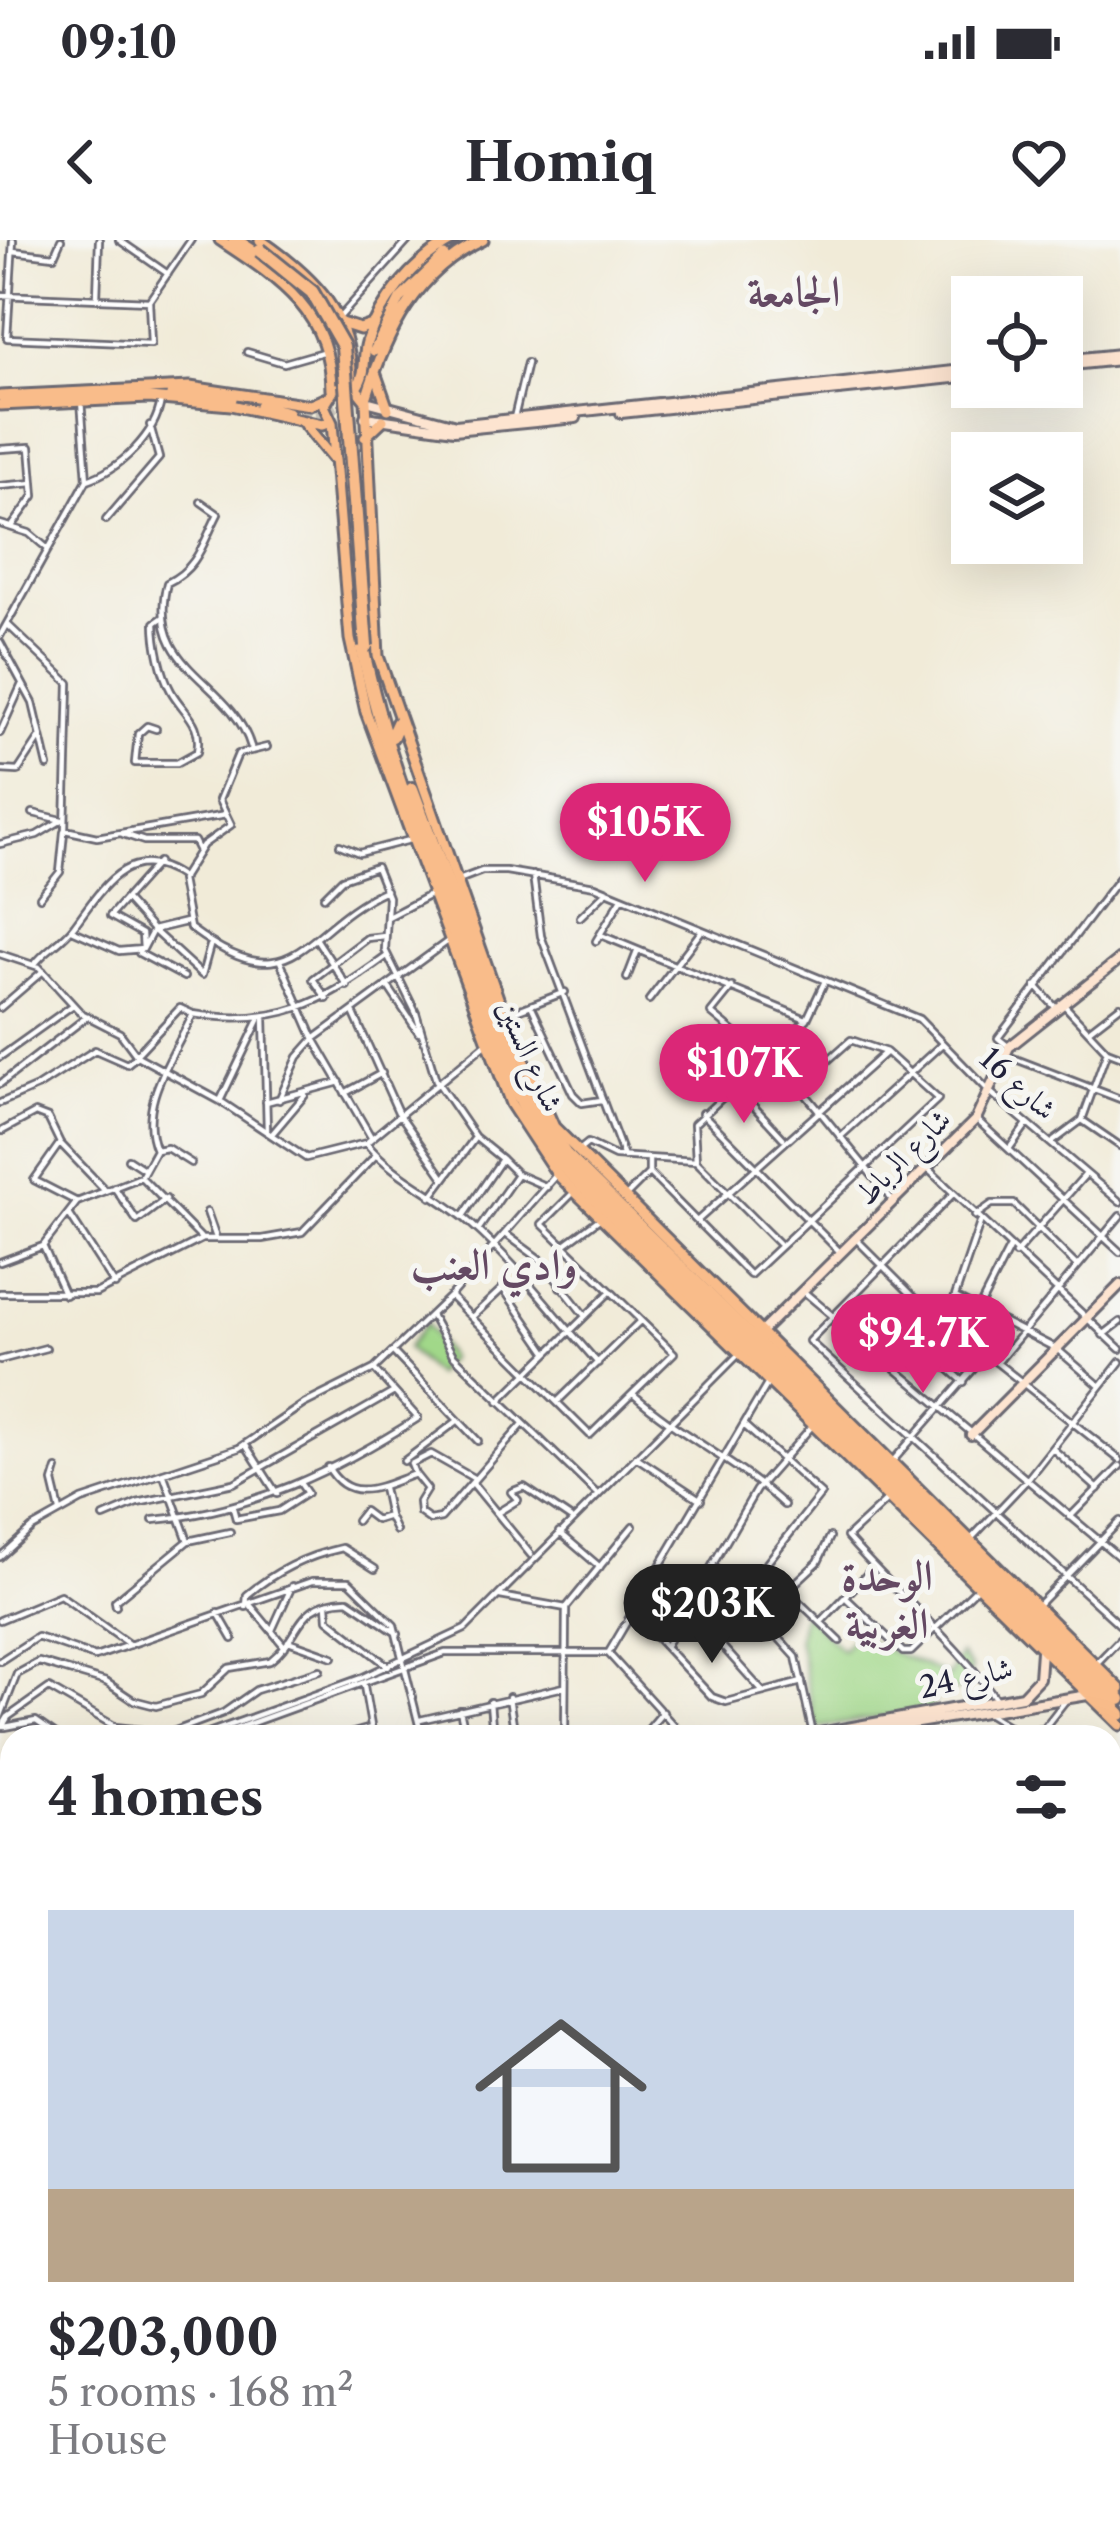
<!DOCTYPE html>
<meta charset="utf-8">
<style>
body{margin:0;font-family:"Libre Caslon Text",Amiri,serif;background:#f7f7f7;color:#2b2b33;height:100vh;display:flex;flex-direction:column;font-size:45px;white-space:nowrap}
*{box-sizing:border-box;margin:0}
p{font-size:39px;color:#7c7c81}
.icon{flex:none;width:66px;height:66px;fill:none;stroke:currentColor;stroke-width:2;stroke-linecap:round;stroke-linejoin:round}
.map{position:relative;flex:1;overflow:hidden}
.sheet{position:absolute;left:0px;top:1485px;width:1122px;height:807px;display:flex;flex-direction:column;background:#fff;border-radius:36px 36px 0 0;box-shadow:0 12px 48px #0002}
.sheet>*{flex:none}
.tools{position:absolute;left:951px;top:36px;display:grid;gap:24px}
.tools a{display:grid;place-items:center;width:132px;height:132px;border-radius:0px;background:#fff;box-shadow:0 12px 48px #0002;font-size:60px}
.price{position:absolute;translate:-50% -102px;padding:0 27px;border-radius:42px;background:#db2777;color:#fff;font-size:39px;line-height:78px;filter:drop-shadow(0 3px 6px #0008)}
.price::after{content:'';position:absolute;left:50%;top:72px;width:36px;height:27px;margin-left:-18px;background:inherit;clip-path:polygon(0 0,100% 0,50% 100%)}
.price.on{background:#222;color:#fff}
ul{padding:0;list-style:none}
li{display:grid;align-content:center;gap:24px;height:636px;padding:0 48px}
li span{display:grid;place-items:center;height:372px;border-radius:0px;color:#555}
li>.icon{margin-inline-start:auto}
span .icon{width:216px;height:216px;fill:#fffc;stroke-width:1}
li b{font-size:51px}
h2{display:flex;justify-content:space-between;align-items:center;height:144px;padding:0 48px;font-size:51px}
.status{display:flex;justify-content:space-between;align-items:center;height:84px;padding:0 60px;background:#fff;direction:ltr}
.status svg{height:33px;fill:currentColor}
header{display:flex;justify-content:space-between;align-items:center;height:156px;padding:0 48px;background:#fff;font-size:54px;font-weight:700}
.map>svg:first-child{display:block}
</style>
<div class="status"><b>09:10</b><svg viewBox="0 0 49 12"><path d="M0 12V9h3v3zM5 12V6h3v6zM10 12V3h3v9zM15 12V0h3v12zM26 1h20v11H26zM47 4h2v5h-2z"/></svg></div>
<header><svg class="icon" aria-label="back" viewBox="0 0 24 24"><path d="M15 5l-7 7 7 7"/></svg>Homiq<svg class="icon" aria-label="heart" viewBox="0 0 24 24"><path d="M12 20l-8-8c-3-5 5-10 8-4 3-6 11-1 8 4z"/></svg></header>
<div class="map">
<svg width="1120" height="2290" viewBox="0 0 1120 2290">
<rect width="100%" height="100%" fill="#f6f6f2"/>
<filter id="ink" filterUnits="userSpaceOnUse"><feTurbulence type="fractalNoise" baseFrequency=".00833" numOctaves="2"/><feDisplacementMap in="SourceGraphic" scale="24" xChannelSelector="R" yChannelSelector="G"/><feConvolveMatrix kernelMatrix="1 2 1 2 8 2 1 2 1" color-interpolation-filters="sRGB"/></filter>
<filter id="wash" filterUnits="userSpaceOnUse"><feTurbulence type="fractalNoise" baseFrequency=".004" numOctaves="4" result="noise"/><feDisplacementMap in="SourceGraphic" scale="48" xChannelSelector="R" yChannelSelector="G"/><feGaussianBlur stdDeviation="2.7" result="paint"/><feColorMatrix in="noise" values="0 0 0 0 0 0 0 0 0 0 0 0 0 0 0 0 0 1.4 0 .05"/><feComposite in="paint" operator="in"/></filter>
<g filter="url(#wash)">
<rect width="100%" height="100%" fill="#f1ebd8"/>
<path fill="#a1d889" stroke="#627d62" stroke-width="3" d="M426 1083 449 1118 435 1135 407 1108Z
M803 1372 842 1410 856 1392C885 1413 917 1419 948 1437L960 1415 971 1428 965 1451 937 1450 931 1469 816 1488 798 1398Z"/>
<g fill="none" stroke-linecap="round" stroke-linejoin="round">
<path stroke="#4cbac4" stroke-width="3" d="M1110 2187 1120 2181
M903 2290 919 2280"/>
</g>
</g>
<g filter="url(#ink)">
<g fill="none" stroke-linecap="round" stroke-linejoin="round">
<path stroke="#c8c3b9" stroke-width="9" stroke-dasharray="9 4.5" stroke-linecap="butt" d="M288 172C336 183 362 154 374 111"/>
<g stroke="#6a6872" stroke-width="10">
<path id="street" d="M13 0 7 98 151 104 149 61
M119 0 168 34
M13 11 54 16 61 0
M0 55 149 61 191 0
M97 58 99 0
M339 78 409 0
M247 112 284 123 326 111
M514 178 527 123
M0 209 30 207 34 256 13 285
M87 240C119 230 156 195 161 160
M0 246 33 243
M201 262 218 274C203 303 198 328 167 343 145 431 231 439 251 507
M106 280 159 218 150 185
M0 284 29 293 48 309
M7 384 69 443 65 590 97 597 226 575
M0 396 87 240 81 160
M0 402 33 463 48 526
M156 489 147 486 138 494 135 523H177L197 512C203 482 184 474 171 451 161 433 155 403 155 383L162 378
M0 493 22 444
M267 507 238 514 219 560 231 585 203 605 181 640 190 688C296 767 301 688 386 650
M0 530 18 531 41 496
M123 594 144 601H194L199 611
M0 604 37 595 62 580 33 573
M340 605 359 613 410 600
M158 622 125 659 153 690 186 682
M533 635 541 696 624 917
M456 641 482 631H506L595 646 919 779 990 852 1120 962
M40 657 60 632 64 592
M324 657 342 639 376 627 388 657 385 710 416 773 436 840 475 897 502 919 463 976
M125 659 110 676 142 694 143 709 153 690 202 735 210 706
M388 677 430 655
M580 677 606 652
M72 690 119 711 143 709
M601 695 806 779
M317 700 347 746
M596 701 622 658
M139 713 184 737
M0 714 39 727 81 773 120 793 137 816 220 861 306 918 366 903 487 803
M280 721 314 799 371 897
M34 725C45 710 63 701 74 686 103 647 130 600 183 638
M627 738 637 712
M1036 746 1055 767
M732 747 711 773 799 846 893 961
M389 748 419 793
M327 759 313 739 367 698 385 696
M649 760 700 693
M531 765 573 854 582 863 602 860
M1065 766 1107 811 1120 816
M0 768 43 731
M354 774 398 872 444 938
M508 774 565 752
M264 777 267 890
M1089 790 1120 766
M1009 807 998 798 1120 637
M136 815 180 768 193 774
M1008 816 1120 859
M0 817 73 765
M0 844 88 776
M734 845 783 898
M345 853 382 833
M279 860 298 817 314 799 448 701
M220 861 259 780
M266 862 340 842
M0 863 37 847 95 810 127 824 137 816
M702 873 840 1012
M976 879 1120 1012
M1082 880 1120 906
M2 891 35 873 48 878 60 903 34 940 77 962
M272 894 305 855
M840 897 942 804
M1054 901 1082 880 1107 811
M60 903 105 950
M366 903C396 939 436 953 470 983 519 1026 555 1076 598 1123
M1009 909 1027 884
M156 910 167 908 191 923
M577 912 588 903 615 916 696 921
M128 919 145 930
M502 919 517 934 547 947
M927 928 1120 1109
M649 933 750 1035 938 859 886 812 851 800 799 846
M141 937 200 997
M114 947 137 981 166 959
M953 954 809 1101 1120 1385
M627 955 649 933V921
M431 957 474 899
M207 972 215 995
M69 974 115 1045
M975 976 992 964H1014L1077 1026
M698 980 886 812
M478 990 517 934
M507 995 541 1020 585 1076
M858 1001 914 1057 1120 1220
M779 1004 696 921 694 884 807 779 824 743
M564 1005 602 977
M43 1006 65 1055
M1015 1014 1086 934
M0 1022 43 1006 77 962 141 937 156 910C136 864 174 816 193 774 277 787 322 764 387 716
M560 1047 580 1024
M803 1051 1120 1318
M0 1053H96L202 999H262L302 992 376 915
M450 1056 590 1195 674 1113 542 984 575 951
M955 1057 1057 1109 1100 1146
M979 1068 1009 1009
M431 1075 453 1115 596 1253
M472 1077 503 1048 547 1112
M892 1079 964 1142
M947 1080 980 983
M1103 1095 1120 1082
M862 1105 914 1057
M394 1113 478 1201
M0 1120 46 1108
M997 1123 1120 976
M633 1154C680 1196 738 1222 784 1265
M499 1161 611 1051
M558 1161 640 1081
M245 1204 277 1254
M1053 1209 1098 1249
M636 1217 701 1260
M404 1221 456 1182
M891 1223 986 1115
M328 1227C350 1266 383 1245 415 1234L427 1249 419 1262 420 1273 430 1280 441 1278 523 1184
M57 1229 53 1242 60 1271
M163 1233 188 1301 230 1292
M415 1234 411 1224 431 1214 475 1239
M474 1245 531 1315
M888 1259 847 1297C896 1354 957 1402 998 1462
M233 1268 236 1279 279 1271 307 1253 300 1243
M497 1273 518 1260 511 1252 524 1247 570 1278
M389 1276 396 1291
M104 1277 137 1263 234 1243 394 1152
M1070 1277 1120 1226
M153 1280C250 1272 337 1230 418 1178L374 1129
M356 1281 364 1271 376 1280 389 1276 383 1248
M559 1292 600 1327
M970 1300 1026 1241 1120 1122
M0 1317 32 1288 82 1260 239 1208 304 1164 374 1129 450 1056 556 935
M714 1326 796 1417 813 1494
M788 1351 840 1401
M500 1356 566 1368
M741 1356 821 1254 745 1186
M845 1357 903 1412H911L977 1348
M327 1364 328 1379 388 1426
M1038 1365 1120 1281
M116 1366 115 1361 188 1301
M251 1366 285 1407
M246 1367 247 1355C276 1330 306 1316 342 1308L375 1329
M689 1369 763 1452
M633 1372 712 1457 726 1462 802 1442
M218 1373 233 1399
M759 1377 818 1322 830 1297
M0 1380 60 1355 130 1405
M821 1382 871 1330
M272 1390 292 1346
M288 1401 333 1417
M666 1405 756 1250 813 1185
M609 1412 768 1143
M0 1421 37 1397 95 1417 312 1341H349L394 1385 422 1497
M1095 1425 1120 1399
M364 1446 373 1497
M509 1457 515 1497
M490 1462 493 1497
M460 1470 466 1497
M987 1473 1008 1486
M0 1478 17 1434 39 1422 106 1442 133 1460 156 1466 201 1454 229 1428 270 1421C304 1395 293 1362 348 1360L398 1394
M420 1480 564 1447
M2 1487 8 1477 49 1448 116 1487 170 1493 223 1473 256 1450 320 1430
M5 1487 36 1481 59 1497
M197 1497 361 1438 465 1389 739 1114
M213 1497 445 1413H608L684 1497
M339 1497 371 1488
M565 1497 566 1368 633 1286
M642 1497 663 1472
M970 1497 1044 1488 1065 1461
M0 1568 12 1556
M0 1616 12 1607
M1120 1616V1644
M0 1737 12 1722
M0 1792 12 1795
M0 1812 6 1797 12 1800
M1110 1854 1120 1868
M0 1877 12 1871
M1110 1921 1120 1909
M1110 1935 1120 1938
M0 1973 12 2017
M1110 2002 1120 2015
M1110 2061 1120 2050
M0 2062 12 2063
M1110 2127 1120 2137
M0 2138 12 2163
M1110 2181 1120 2174
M1110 2192 1120 2186
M1110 2232 1120 2226
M0 2236 12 2245
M1110 2246 1120 2258
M42 2280 49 2290
M113 2280 114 2290
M302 2280 308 2290
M415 2280 418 2290
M539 2280 555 2288 583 2280
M589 2280 608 2290
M660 2280 666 2290
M725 2280 743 2290
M826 2280 842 2290
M1045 2280 1055 2290
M1091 2280 1100 2290
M624 2290 640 2280
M712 2290 717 2280
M772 2290 781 2280
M873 2290 874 2280
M891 2290 907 2280
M911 2290 928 2280
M986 2290 1010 2280
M1079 2290 1090 2280"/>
</g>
<g stroke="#6a6872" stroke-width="14">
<path id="secondary" d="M1062 120 1120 114
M1062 126 1120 120
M366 161 456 185 972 129
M621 173 972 136
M365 177 454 190 576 178
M760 1093 976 879 1009 807 1120 719
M971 1195 1120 1045
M798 1497 1022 1456 1039 1438 1041 1411
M832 1497 1088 1455"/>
</g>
<g stroke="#6a6872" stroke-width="15">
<path id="primary" d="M220 0C279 39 331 72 331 150
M260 0C314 37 354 76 351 145
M341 83 360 89 375 84
M374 111 400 59 444 16
M376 135 388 169
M356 148C368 132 362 119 367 102 381 60 414 21 453 0
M171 155 232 159
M0 156 190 147 310 165 326 158
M366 159C386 93 416 31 483 0
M0 165 149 158 231 165 322 185 331 182
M260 165 288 172
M305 185 332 218
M365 197 383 180
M1120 1449 554 887 504 775 378 416 366 161 354 146 335 148 324 166 332 183 350 399 366 472 511 864 557 934 1120 1485"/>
</g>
<g stroke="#6a6872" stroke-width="18">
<path id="highway" d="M235 0 258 15
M362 406C382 504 420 601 455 694 485 775 509 858 563 926L1120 1474
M392 496 398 483
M412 549 528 859 565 914 1120 1459"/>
</g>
<use href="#street" stroke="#fff" stroke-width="4.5"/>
<use href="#secondary" stroke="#fde4d0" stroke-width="8"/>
<use href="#primary" stroke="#f9bc8a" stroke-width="9"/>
<use href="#highway" stroke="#f9bc8a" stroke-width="12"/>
<g stroke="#6a6872" stroke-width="18" stroke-linecap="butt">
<path id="highway-bridge" d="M260 10 312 52 343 106 366 406"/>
</g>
<use href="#highway-bridge" stroke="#f9bc8a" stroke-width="12"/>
</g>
</g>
<g text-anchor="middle" stroke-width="10" stroke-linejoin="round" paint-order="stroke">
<g font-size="30" fill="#22223b" stroke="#f6f6f2">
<text transform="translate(530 816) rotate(66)" y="10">شارع الستين</text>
<text transform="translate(1018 844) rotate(42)" y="10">شارع 16</text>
<text transform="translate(903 917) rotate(-45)" y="10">شارع الرباط</text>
<text transform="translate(966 1438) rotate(-13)" y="10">شارع 24</text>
</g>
<g font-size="42" font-weight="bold" fill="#644963" stroke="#f6f6f2">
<text x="794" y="66">الجامعة</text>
<text x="494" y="1039">وادي العنب</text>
<text x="887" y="1350">الوحدة<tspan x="887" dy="48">الغربية</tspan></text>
</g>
</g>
</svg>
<div class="tools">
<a><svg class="icon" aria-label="locate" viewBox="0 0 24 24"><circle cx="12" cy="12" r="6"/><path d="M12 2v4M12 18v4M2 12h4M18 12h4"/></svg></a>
<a><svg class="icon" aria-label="layers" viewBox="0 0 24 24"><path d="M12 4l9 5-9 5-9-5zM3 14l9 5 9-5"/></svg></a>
</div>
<b class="price" style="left:645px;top:645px">$105K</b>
<b class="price" style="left:744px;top:886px">$107K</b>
<b class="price" style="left:923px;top:1156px">$94.7K</b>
<b class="price on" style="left:712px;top:1426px">$203K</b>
<section class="sheet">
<h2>4 homes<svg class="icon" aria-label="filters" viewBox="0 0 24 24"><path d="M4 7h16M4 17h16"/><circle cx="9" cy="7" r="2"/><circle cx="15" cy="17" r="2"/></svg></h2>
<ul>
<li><span style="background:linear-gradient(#c9d6e8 75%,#b9a48a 0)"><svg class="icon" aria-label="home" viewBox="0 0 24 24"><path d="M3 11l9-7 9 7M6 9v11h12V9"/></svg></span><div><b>$203,000</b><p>5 rooms · 168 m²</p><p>House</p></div></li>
</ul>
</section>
</div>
